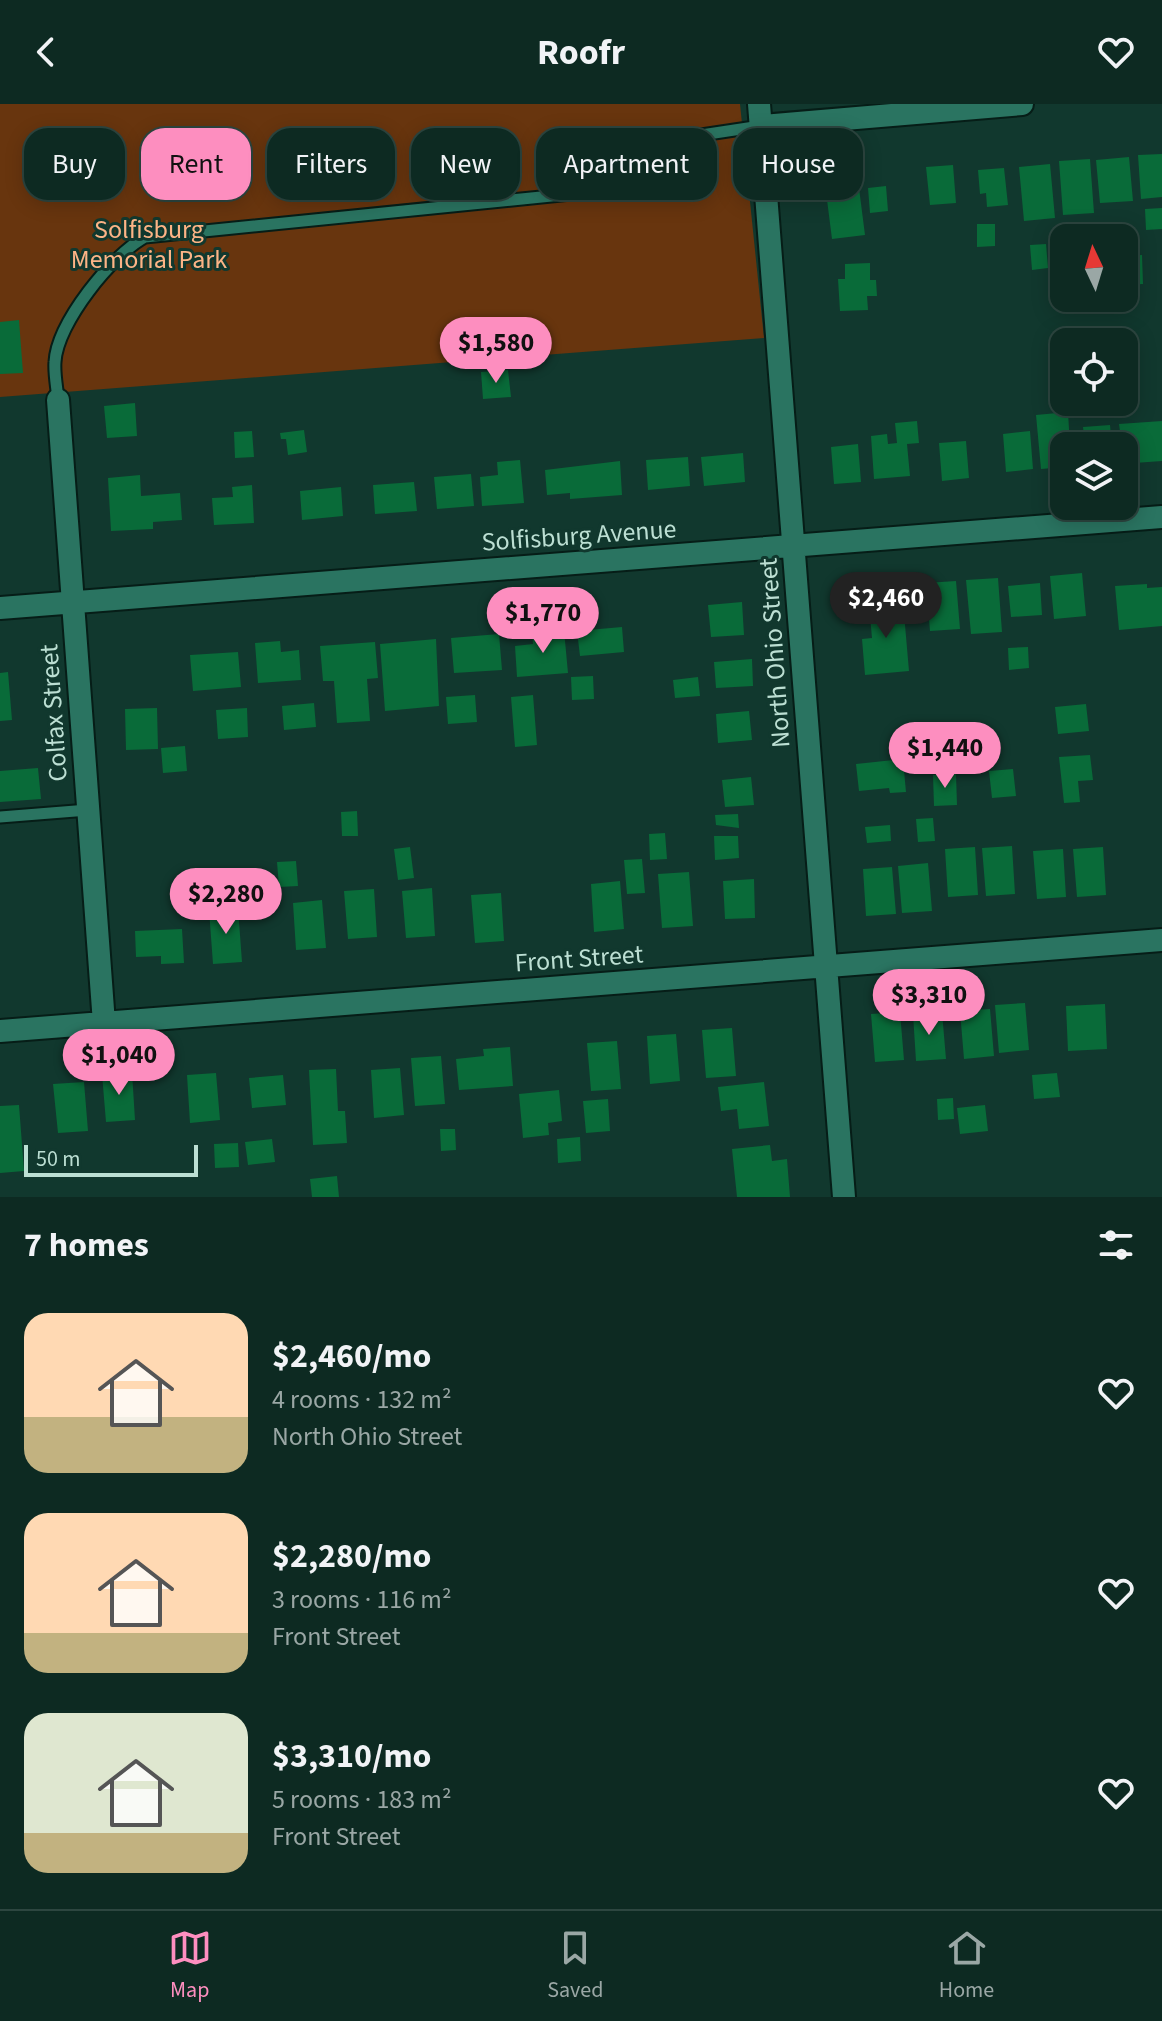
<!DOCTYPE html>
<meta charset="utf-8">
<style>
body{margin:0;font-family:"Source Sans 3",sans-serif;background:#16322a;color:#f1f3f6;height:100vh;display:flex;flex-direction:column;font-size:30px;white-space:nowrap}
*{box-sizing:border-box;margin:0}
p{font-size:26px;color:#9aa7a5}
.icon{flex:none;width:44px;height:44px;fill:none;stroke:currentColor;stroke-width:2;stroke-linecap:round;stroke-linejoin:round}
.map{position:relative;height:1093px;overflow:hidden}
.details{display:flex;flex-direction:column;background:#0d2a22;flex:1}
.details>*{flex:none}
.hud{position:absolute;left:24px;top:24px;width:1114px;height:72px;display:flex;gap:16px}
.needle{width:52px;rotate:356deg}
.buttons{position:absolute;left:1050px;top:120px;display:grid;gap:16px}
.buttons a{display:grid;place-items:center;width:88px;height:88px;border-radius:16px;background:#0d2a22;box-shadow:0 4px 20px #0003,0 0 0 2px #2d4640;font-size:40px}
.scale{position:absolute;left:24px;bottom:20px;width:174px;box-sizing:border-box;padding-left:8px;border:4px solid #bcdfd3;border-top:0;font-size:22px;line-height:28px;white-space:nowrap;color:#bcdfd3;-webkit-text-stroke:6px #11382e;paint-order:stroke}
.price{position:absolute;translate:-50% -68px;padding:0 18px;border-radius:28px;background:#fd8ebf;color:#111;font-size:26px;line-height:52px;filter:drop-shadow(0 2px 4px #0008)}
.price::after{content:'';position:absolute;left:50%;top:48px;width:24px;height:18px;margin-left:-12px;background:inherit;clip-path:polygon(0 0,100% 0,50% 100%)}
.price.selected{background:#222;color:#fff}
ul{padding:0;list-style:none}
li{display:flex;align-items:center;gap:24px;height:200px;padding:0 24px}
li span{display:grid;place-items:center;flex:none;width:224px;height:160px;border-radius:24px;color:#555}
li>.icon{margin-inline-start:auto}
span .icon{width:96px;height:96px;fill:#fffc;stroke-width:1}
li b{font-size:34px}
h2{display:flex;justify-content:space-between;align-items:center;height:96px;padding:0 24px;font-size:34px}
.chip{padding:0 28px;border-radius:24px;background:#0d2a22;box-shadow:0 4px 20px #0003,0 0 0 2px #2d4640;font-size:28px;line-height:72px}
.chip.selected{background:#fd8ebf;color:#111}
header{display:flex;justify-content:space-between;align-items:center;height:104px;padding:0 24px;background:#0d2a22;font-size:36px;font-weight:700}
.menu{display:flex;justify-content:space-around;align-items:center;height:112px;border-top:2px solid #2d4640;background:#0d2a22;font-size:22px;color:#9aa7a5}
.menu a{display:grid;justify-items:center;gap:4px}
.menu .selected{color:#fd8ebf}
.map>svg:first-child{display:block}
</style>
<header><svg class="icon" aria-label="back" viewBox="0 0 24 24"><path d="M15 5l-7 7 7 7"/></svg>Roofr<svg class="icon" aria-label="heart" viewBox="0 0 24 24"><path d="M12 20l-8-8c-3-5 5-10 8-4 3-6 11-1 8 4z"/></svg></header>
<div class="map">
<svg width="1162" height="1093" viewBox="0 0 1162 1093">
<rect width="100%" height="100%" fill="#11382e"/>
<path fill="#68350e" d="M0 0H740L764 234 0 293Z"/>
<path fill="#096b39" d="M1162 50V93L1141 95 1138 51Z
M1129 53 1133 97 1100 99 1096 56Z
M1090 55 1094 109 1063 111 1059 57Z
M1050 60 1055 114 1024 117 1019 63Z
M953 61 956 99 930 101 926 63Z
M1004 64 1008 101 987 103 986 89 980 90 978 66Z
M886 82 888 107 870 109 868 84Z
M859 84 865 131 832 135 826 88Z
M1162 104V125L1146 126 1145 105Z
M977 120H995V142L977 143Z
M1059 137H1064V171H1062Z
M1046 140 1048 164 1032 166 1030 141Z
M1142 151 1143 180 1124 181V152Z
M870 159V176H876L877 192H867L868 206 840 207 838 175H845V160Z
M19 216 23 269 0 270V218Z
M508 266 511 293 483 295 481 268Z
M1072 298H1088V306L1073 307Z
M135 299 137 332 107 334 104 302Z
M1068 308 1070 342H1064V363L1041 365 1036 311Z
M917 317 919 339 907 340 910 372 874 375 871 332 887 330 888 340 897 339 895 319Z
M1162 317V357L1134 359 1133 355H1124L1119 320Z
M1110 321 1112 342H1085L1083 323Z
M304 326 307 348 288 351 286 335H281L280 329Z
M252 327 254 353 235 354 234 328Z
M1030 327 1033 365 1006 368 1003 330Z
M966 337 969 374 942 377 939 339Z
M858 340 861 378 834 380 831 343Z
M743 349 745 378 704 382 701 353Z
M688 353 690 382 648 386 646 356Z
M520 356 524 399 482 402 480 373 498 371 497 358Z
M620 357 622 391 570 395V389L547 391 545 366Z
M471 370 474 402 437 405 434 373Z
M140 371 141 392 180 389 182 416 153 418V425L111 427 108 374Z
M414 378 417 407 375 410 373 381Z
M252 381 254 419 214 421 212 394 233 393 232 383Z
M341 383 343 412 302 416 300 387Z
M1082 469 1086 512 1054 515 1050 472Z
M998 474 1002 528 971 530 966 476Z
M956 477 960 525 930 527 926 479Z
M1040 479 1042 511 1011 513 1008 482Z
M1147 480V484L1162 483V522L1119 526 1115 482Z
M742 498 744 531 711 533 708 501Z
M903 498 909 567 865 571 862 535 872 534 869 501Z
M622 523 624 548 580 552 577 527Z
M564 526 568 569 517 573 515 542 533 540 532 529Z
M499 530 502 566 454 569 451 534Z
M436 535 439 602 385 607 380 540Z
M280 537 281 548 299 546 301 576 258 579 255 539Z
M375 538 378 574 367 575 370 617 337 619 334 577H323L320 542Z
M1028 543 1029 564 1009 566 1008 544Z
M238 548 241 583 193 587 190 551Z
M752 555 753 582 716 584 714 558Z
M8 568 12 616 0 617V569Z
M593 572 594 595 572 596 571 573Z
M698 573 700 592 675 594 673 576Z
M475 591 477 618 448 620 446 593Z
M533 591 537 641 515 643 511 593Z
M314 599 316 623 284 626 282 602Z
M1086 600 1089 627 1058 630 1055 603Z
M157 604 158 645 126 646 125 605Z
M247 604 248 633 218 635 216 606Z
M749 607 752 636 718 639 716 610Z
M185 642 187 667 163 669 161 644Z
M1090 651 1093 676 1078 677 1080 698 1064 699 1059 653Z
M903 655 906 688 890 689 889 684 859 687 856 660Z
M38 664 41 695 0 698V667Z
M1013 665 1016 692 992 694 989 667Z
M956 670 957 701 934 702 933 671Z
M751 673 754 701 725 703 722 676Z
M357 707 358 732H342L341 708Z
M738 710 739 724 716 721 715 711Z
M933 714 935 737 918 738 916 715Z
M890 721 891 737 867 739 865 723Z
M665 729 667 755 650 756 649 730Z
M714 732H738L739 754 715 756Z
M1012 742 1015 790 986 792 982 744Z
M410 743 414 774 398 776 394 745Z
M975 743 978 791 948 793 945 745Z
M1103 743 1106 791 1077 793 1073 745Z
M1063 745 1066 793 1037 795 1033 747Z
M642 755 645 789 627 790 624 756Z
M296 757 298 782 279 783 277 758Z
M928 759 932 807 902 809 898 762Z
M892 763 896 810 866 812 863 765Z
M689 768 693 822 662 824 658 770Z
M218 769 220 794 200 796 197 771Z
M754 775 755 814 725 815 723 777Z
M620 777 624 825 594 828 591 780Z
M432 784 435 832 406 834 402 787Z
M374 785 377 833 348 835 344 787Z
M501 789 504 837 475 839 471 791Z
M322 796 326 844 296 846 293 799Z
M238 804 242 858 213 860 209 806Z
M182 825 184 859 161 860V852L136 853 135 827Z
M1025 899 1029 946 999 949 995 901Z
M1105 900 1107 945 1068 947 1066 902Z
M990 905 994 952 964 955 960 907Z
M900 908 904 956 875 958 871 910Z
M942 908 946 955 916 957 913 910Z
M732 924 736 972 706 974 702 926Z
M676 930 680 977 650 980 647 932Z
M617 937 621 985 591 987 587 939Z
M510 943 513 982 459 986 456 955 484 952 483 945Z
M441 952 445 1000 415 1002 411 954Z
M400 964 404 1011 374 1014 371 966Z
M336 965 338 1007H345L347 1039 313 1041 309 966Z
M132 968 135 1016 106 1018 102 970Z
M216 969 220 1016 190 1019 187 971Z
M1057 969 1060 993 1034 995 1032 971Z
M283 971 286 1001 252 1004 249 974Z
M84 978 88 1027 58 1029 53 980Z
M764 978 769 1022 739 1025 737 1005 721 1007 718 983Z
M559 986 562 1017 548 1019 549 1031 523 1034 519 990Z
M953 994 954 1015 938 1016 937 995Z
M608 995 610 1027 586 1029 583 997Z
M19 1001 24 1067 0 1069V1002Z
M985 1001 988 1027 960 1030 957 1004Z
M440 1025H455L456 1046 441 1047Z
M580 1033 581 1057 558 1059 557 1035Z
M272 1035 275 1058 248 1061 245 1038Z
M238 1039 239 1063 215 1064 214 1040Z
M770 1041 772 1057 787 1055 790 1093H737L732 1045Z
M337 1072 339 1093H312L310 1075Z"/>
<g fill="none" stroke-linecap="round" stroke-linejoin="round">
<g stroke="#061d17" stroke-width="15">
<path id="lane" d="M58 296C57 283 54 270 55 258 57 219 112 151 145 133L571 90 608 77 688 33 761 22
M0 713 88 706"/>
</g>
<g stroke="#061d17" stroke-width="26">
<path id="street" d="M759 0 844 1093
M761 22 1022 0
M58 296 104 919
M0 504 1162 413
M0 927 1162 836"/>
</g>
<use href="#lane" stroke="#2a7461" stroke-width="11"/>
<use href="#street" stroke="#2a7461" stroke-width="22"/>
</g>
<g text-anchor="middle" stroke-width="6" stroke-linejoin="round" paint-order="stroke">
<g font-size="26" fill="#fdb486" stroke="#11382e">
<text x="149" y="134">Solfisburg<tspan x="149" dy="30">Memorial Park</tspan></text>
</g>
<g font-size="26" fill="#bcdfd3" stroke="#11382e">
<text transform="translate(579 431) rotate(-4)" y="9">Solfisburg Avenue</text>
<text transform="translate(774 549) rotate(-94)" y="9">North Ohio Street</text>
<text transform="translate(53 609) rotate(-94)" y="9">Colfax Street</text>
<text transform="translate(579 854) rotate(-4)" y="9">Front Street</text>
</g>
</g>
</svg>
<div class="buttons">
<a><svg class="needle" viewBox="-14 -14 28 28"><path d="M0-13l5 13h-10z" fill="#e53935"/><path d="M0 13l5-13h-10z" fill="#9aa7a5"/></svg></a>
<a><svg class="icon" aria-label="locate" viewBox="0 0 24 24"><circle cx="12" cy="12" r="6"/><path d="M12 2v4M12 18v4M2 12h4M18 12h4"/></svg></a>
<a><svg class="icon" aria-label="layers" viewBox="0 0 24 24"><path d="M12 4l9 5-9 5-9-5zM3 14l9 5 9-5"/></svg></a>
</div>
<div class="scale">50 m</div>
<b class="price" style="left:496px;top:281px">$1,580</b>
<b class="price selected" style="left:886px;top:536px">$2,460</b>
<b class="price" style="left:543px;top:551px">$1,770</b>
<b class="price" style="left:945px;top:686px">$1,440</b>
<b class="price" style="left:226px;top:832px">$2,280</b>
<b class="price" style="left:929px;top:933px">$3,310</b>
<b class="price" style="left:119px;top:993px">$1,040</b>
<div class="hud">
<a class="chip">Buy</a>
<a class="chip selected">Rent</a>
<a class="chip">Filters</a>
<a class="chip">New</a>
<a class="chip">Apartment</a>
<a class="chip">House</a>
</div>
</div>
<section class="details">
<h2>7 homes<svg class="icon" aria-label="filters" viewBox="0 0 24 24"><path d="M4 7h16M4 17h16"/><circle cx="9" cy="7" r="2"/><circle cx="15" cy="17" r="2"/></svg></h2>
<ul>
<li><span style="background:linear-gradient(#ffd9b3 65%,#c2b280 0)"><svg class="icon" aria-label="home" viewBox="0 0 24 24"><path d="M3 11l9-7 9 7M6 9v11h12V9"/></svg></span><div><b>$2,460/mo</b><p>4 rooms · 132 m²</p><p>North Ohio Street</p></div><svg class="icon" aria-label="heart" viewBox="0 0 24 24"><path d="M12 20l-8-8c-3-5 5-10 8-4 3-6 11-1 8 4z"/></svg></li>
<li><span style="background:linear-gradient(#ffd9b3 75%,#c2b280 0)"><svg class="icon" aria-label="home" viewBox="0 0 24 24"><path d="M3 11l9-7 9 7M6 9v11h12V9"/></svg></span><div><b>$2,280/mo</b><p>3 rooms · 116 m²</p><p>Front Street</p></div><svg class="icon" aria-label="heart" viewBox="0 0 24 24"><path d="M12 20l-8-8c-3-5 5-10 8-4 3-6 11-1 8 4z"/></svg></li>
<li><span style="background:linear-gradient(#dfe7d0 75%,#c2b280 0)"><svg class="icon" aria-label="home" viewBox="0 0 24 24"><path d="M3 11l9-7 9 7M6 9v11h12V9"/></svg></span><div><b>$3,310/mo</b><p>5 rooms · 183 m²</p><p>Front Street</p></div><svg class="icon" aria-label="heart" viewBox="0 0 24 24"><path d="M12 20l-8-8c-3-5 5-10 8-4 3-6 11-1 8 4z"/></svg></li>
</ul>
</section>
<nav class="menu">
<a class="selected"><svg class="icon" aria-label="map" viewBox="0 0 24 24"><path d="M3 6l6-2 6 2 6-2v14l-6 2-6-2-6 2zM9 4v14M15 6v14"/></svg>Map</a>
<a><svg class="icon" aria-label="saved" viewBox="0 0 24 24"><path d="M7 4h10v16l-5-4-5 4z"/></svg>Saved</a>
<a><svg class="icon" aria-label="home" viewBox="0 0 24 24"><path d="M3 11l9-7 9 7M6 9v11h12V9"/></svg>Home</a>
</nav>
